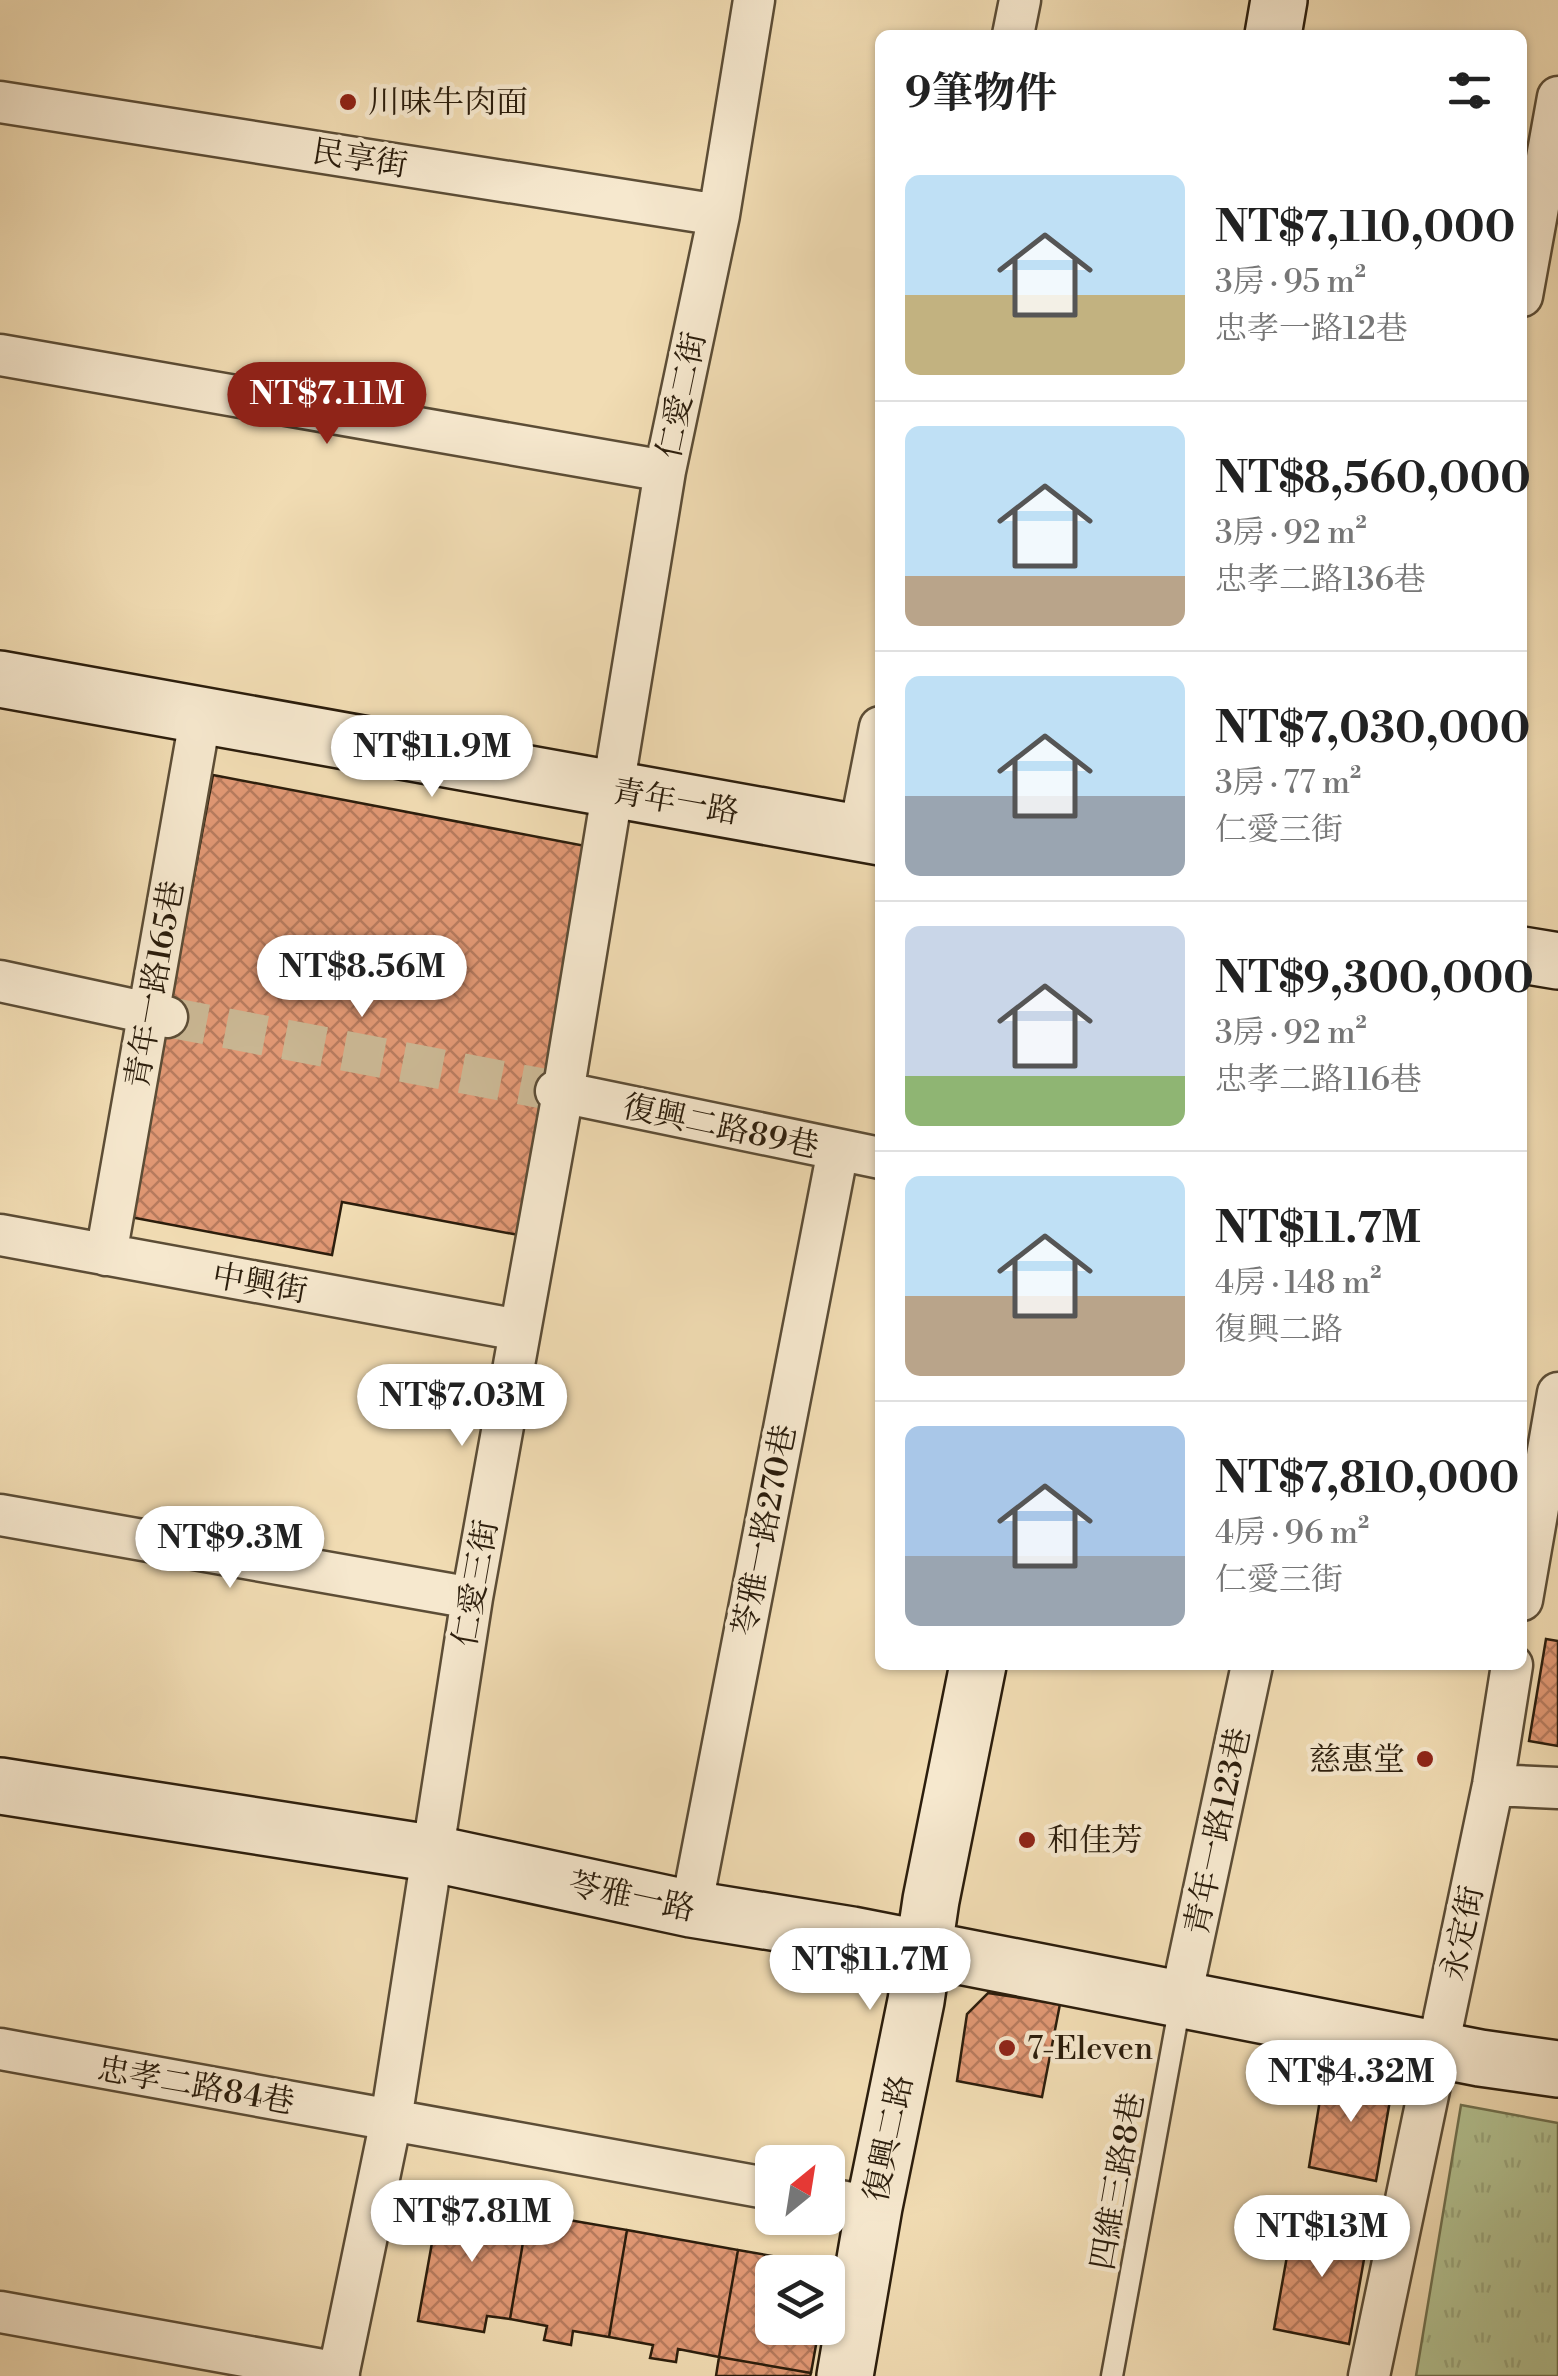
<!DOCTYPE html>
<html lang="zh-TW">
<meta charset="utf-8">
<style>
body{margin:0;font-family:"Libre Bodoni","Noto Serif TC",serif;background:#f2f2f2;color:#222;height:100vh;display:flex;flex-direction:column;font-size:38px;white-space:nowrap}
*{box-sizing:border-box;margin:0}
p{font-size:32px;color:#767676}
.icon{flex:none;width:55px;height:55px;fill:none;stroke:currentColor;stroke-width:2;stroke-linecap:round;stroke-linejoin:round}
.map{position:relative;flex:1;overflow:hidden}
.sheet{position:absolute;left:875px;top:30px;width:652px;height:1640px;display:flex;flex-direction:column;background:#fff;border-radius:15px;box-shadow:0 2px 8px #0004}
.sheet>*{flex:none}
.needle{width:65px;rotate:30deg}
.controls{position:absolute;left:755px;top:2145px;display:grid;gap:20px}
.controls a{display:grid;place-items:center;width:90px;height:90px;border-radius:15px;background:#fff;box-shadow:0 2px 8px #0004;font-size:50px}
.price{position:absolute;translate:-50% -85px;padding:0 22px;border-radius:35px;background:#fff;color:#222;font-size:32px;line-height:65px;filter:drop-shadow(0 2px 5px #0008)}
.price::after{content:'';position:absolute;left:50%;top:60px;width:30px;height:22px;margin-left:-15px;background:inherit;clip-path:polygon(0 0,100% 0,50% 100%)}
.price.selected{background:#8f2418;color:#fff}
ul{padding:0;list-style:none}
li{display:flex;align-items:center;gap:30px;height:250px;padding:0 30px}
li+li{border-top:2px solid #e0e0e0}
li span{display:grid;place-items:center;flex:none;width:280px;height:200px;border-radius:15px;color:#555}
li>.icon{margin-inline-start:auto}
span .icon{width:120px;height:120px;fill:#fffc;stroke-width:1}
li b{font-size:42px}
h2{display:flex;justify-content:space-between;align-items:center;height:120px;padding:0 30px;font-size:42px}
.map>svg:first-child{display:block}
</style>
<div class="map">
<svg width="1558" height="2376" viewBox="0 0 1558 2376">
<defs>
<pattern id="grass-tufts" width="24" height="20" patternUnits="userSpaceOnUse" patternTransform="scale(2.5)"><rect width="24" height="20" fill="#b3c291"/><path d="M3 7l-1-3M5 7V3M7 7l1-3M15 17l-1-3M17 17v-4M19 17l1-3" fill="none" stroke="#9aa67c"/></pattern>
<pattern id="building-cross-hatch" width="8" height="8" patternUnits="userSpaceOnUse" patternTransform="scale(2.5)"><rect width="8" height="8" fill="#e19874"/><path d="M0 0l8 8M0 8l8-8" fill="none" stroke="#b77b5e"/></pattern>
</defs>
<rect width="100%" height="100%" fill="#f1dcb3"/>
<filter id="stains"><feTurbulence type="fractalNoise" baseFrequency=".002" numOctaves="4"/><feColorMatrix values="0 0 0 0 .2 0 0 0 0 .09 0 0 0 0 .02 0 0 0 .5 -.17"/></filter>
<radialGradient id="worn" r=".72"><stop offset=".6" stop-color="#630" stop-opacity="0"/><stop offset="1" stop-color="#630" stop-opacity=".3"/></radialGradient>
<path fill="url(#grass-tufts)" stroke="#6f704e" stroke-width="2.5" d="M1461 2105 1558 2123V2376H1416Z"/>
<path fill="url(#building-cross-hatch)" stroke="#2b1d0c" stroke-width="2.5" d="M213 775 601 849 529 1237 342 1202 332 1255 130 1217Z
M1546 1639 1558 1641V1746L1529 1741Z
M988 1993 1060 2004 1042 2097 957 2081 967 2014Z
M1325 2069 1393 2083 1376 2181 1309 2167Z
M440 2198 528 2213 510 2319 487 2316 484 2332 418 2321Z
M528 2213 627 2230 609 2337 573 2331 571 2345 544 2340 547 2326 510 2319Z
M1294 2217 1369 2231 1349 2344 1274 2329Z
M627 2230 738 2250 719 2357 678 2349 676 2362 650 2358 653 2345 609 2337Z
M738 2250 829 2266 828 2276V2272H772V2328H819L811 2373 719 2357Z
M719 2357 811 2373 810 2376H716Z"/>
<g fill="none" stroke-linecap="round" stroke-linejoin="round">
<path stroke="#c9b692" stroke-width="40" stroke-dasharray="40 20" stroke-linecap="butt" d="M167 1017 556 1091"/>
<g stroke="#5c4d36" stroke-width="25">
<path id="lane" d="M1112 2376 1181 1999"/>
</g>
<g stroke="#5c4d36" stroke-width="45">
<path id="street" d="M1013 35 1020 0
M0 102 719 215
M1522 296 1558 97
M0 355 665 471
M859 834 880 727
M0 981 167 1017
M556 1091 880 1158
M0 1235 519 1330
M106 1255 201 714
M0 1515 472 1598
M1522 1600 1558 1393
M1493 1785 1558 1788
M691 1909 838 1150
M1181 1997 1252 1665
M0 2049 772 2189
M828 2199 874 2207
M0 2312 339 2373
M338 2376 391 2120 472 1598 563 1093 665 471 719 215 754 0
M1369 2376 1493 1785 1512 1665"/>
</g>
<g stroke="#2b1d0c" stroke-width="60">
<path id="secondary" d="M1273 35 1279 0
M0 679 880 837
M1522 955 1558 961
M0 1786 430 1853 691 1909 852 1935 1480 2058 1558 2069
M845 2376 874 2207 916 2001 931 1900 978 1665"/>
</g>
<use href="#lane" stroke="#f6e8ce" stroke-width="20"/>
<use href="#street" stroke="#f6e8ce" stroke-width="40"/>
<use href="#secondary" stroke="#f6e8ce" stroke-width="55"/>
</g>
<g fill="#8f2418" stroke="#f6e8ce" stroke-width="4">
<circle cx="348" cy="102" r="10"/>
<circle cx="1425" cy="1759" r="10"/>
<circle cx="1027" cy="1840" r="10"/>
<circle cx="1007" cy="2048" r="10"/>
</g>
<g text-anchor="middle" stroke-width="9" stroke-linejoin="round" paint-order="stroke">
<g font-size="32" fill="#2b1d0c" stroke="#f6e8ce" text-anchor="start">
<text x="368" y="113">川味牛肉面</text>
<text x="1405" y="1770" text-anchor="end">慈惠堂</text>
<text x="1047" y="1851">和佳芳</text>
<text x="1027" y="2059">7-Eleven</text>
</g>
<g font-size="32" fill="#2b1d0c" stroke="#f6e8ce">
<text transform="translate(360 158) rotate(9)" y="11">民享街</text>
<text transform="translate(681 395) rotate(-78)" y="11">仁愛二街</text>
<text transform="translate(676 801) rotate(10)" y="11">青年一路</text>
<text transform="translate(154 984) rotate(-80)" y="11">青年一路165巷</text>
<text transform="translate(721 1126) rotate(12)" y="11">復興二路89巷</text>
<text transform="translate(260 1283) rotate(10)" y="11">中興街</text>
<text transform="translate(764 1530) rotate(-79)" y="11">苓雅一路270巷</text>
<text transform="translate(475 1583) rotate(-80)" y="11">仁愛三街</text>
<text transform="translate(1217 1831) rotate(-78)" y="11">青年一路123巷</text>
<text transform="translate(632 1896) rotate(12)" y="11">苓雅一路</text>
<text transform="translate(1462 1933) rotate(-78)" y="11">永定街</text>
<text transform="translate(196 2085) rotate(10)" y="11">忠孝二路84巷</text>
<text transform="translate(888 2138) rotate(-78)" y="11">復興二路</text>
<text transform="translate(1117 2181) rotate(-80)" y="11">四維三路8巷</text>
</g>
</g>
<rect width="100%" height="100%" filter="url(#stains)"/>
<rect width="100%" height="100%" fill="url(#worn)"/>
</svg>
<div class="controls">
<a><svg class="needle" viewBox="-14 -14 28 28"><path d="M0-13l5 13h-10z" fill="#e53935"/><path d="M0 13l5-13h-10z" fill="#767676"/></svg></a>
<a><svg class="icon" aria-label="layers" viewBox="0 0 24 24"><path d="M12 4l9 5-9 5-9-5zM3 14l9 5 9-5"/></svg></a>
</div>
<b class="price selected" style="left:327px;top:447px">NT$7.11M</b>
<b class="price" style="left:432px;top:800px">NT$11.9M</b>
<b class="price" style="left:362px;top:1020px">NT$8.56M</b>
<b class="price" style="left:462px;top:1449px">NT$7.03M</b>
<b class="price" style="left:230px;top:1591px">NT$9.3M</b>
<b class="price" style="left:870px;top:2013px">NT$11.7M</b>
<b class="price" style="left:1351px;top:2125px">NT$4.32M</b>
<b class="price" style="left:472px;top:2265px">NT$7.81M</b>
<b class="price" style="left:1322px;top:2280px">NT$13M</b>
<section class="sheet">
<h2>9筆物件<svg class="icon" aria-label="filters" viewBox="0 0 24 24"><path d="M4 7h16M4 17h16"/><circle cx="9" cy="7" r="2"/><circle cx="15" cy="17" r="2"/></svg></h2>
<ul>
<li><span style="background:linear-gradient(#bfe0f5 60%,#c2b280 0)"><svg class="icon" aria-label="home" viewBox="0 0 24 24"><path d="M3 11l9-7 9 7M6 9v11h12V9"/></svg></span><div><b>NT$7,110,000</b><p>3房 · 95 m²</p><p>忠孝一路12巷</p></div></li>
<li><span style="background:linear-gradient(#bfe0f5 75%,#b9a48a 0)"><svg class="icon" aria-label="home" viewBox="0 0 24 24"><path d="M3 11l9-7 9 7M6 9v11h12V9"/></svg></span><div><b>NT$8,560,000</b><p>3房 · 92 m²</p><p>忠孝二路136巷</p></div></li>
<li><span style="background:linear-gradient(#bfe0f5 60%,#9aa5b1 0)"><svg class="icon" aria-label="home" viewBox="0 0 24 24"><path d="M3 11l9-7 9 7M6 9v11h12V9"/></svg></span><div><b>NT$7,030,000</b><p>3房 · 77 m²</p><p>仁愛三街</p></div></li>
<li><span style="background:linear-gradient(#c9d6e8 75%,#8fb573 0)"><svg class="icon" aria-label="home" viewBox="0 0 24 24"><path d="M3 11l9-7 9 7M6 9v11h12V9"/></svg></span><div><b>NT$9,300,000</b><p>3房 · 92 m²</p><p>忠孝二路116巷</p></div></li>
<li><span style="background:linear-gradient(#bfe0f5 60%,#b9a48a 0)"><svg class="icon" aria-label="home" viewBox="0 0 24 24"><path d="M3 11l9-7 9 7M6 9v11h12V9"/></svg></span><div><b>NT$11.7M</b><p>4房 · 148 m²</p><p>復興二路</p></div></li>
<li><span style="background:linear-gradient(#a9c7e8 65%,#9aa5b1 0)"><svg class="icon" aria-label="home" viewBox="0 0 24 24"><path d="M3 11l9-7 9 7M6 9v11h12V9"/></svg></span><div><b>NT$7,810,000</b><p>4房 · 96 m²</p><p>仁愛三街</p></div></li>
</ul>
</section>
</div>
